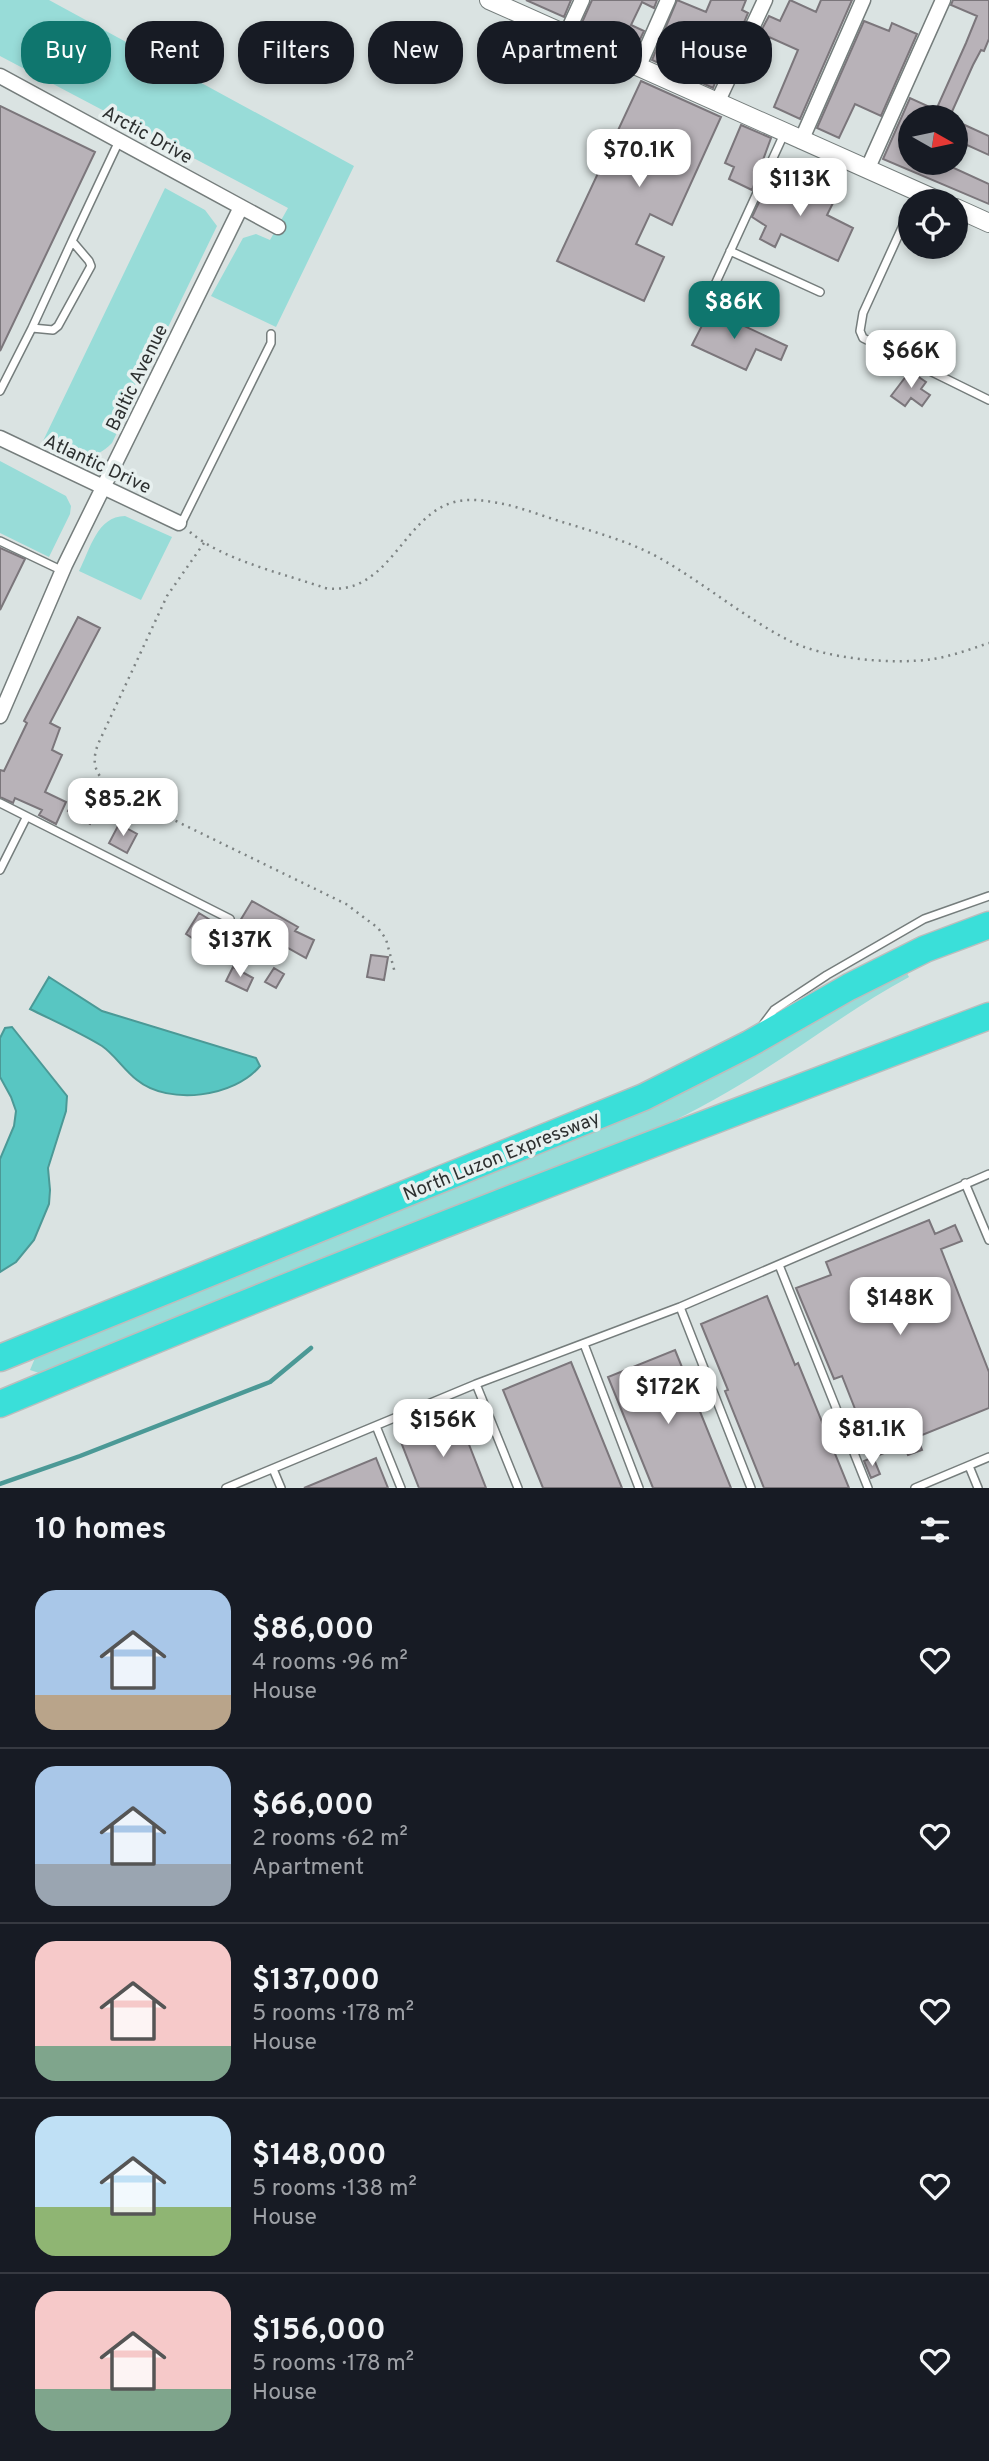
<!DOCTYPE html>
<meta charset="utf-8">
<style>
body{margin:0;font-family:Overpass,sans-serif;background:#242831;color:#f1f3f6;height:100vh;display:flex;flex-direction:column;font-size:26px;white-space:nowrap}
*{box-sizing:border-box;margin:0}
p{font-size:23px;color:#9ea1a6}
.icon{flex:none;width:38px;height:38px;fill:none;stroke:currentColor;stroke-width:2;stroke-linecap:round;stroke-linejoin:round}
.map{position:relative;height:1488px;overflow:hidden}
.details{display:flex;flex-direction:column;background:#171b24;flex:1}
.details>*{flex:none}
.hud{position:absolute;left:21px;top:21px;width:948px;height:63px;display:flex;gap:14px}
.needle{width:46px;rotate:99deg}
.tools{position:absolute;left:898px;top:105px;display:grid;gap:14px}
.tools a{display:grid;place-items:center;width:70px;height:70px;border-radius:50%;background:#171b24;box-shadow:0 4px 10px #0003;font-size:35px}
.price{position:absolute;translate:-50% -60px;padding:0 16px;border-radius:14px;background:#fff;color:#222;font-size:23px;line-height:46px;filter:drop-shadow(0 2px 4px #0008)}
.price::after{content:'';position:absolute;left:50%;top:42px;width:21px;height:16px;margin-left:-10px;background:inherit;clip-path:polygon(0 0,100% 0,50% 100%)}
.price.selected{background:#0f766e;color:#fff}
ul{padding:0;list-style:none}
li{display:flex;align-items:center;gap:21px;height:175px;padding:0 35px}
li+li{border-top:2px solid #363941}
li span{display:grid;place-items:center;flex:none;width:196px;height:140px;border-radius:21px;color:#555}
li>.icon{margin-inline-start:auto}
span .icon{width:84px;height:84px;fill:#fffc;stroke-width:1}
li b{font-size:30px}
h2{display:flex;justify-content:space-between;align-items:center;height:84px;padding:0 35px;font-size:30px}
.pill{padding:0 24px;border-radius:28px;background:#171b24;box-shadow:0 4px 10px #0003;font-size:24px;line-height:63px}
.pill.selected{background:#0f766e;color:#fff}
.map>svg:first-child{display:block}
</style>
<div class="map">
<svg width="989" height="1488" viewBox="0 0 989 1488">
<rect width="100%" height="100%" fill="#dae3e2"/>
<path fill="#98dcd8" d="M0 0H49L354 166 276 327 211 296 243 238 256 234 270 240 288 208 0 56Z
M165 188 205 210 217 226 112 443C89 467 68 452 43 441Z
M0 461 66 496 71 506 70 514 49 557 0 533Z
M125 516 172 537 141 600 79 571C90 550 97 516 125 516Z
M904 967 909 977C850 1009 798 1050 741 1084 705 1106 668 1124 631 1141L48 1376 30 1370 38 1351 350 1224Z"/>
<path fill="#58c6c2" stroke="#4b9996" stroke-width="2" d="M49 977 102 1011 256 1058 260 1066C235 1097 169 1106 137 1080 124 1070 115 1055 102 1046 79 1032 54 1021 30 1009Z
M12 1027 67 1096 66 1111 48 1168 50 1190 49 1204 34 1240 16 1262 0 1272V1159L14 1126 16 1111 11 1097 0 1077V1038L5 1028Z"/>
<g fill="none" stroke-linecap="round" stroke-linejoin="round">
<path stroke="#4b9996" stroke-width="4.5" d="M0 1484 80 1456 270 1382 311 1348"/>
</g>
<path fill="#b8b2b8" stroke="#7b767b" stroke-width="2" d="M526 0H571L564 17Z
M592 0H657L654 8 642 2 631 25 644 31 634 52 580 27Z
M677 0 706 12 711 0H746L742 10 748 13 743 25 740 28 737 27 713 88 652 60Z
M790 0 816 12 821 0H852L800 119 774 107 798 50 760 33 769 16 780 21Z
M953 0H989V39L984 51 981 50 973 65 950 116 952 117H910V163H943L989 184V204L883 159 910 98 936 110 966 43 977 16 951 5Z
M864 21 889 31 892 23 917 34 881 116 855 104 839 138 817 128Z
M641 81 721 117 672 225 650 214 636 244 664 257 644 301 557 261Z
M0 106 95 152 0 351Z
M956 121 989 136V155L956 140Z
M741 125 771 138 752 190 729 179 734 167 725 163Z
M773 173 833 203 827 215 853 228 838 261 781 234 775 247 760 239 766 226 752 217Z
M710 310 787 346 781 360 756 349 746 370 692 345Z
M910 371 926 382 921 389 930 395 922 406 911 398 905 406 891 396Z
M0 548 25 559 0 610Z
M78 617 100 628 50 723 60 728 52 750 62 755 45 792 66 802 56 824 39 815 42 810 15 798 13 803 0 797V770L4 771 27 723 24 721Z
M75 799 97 813 90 824 68 811Z
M119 824 137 834 127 853 109 843Z
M252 901 298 927 295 931 314 940 306 958 240 921Z
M199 913 220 926 206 947 186 934Z
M371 955 388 957 384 980 367 977Z
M233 967 253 978 247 991 226 981Z
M274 968 284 974 276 988 265 982Z
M929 1220 935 1234 955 1225 962 1241 941 1249 989 1372V1408L917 1437 922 1450 908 1455 904 1445 874 1457 842 1376 834 1379 796 1288 831 1275 826 1262Z
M767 1296 795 1365 798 1363 849 1488H764L725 1391 728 1390 701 1324Z
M675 1350 731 1488H653L608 1377Z
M571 1362 622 1488H543L503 1390Z
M459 1419 486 1488H419L401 1442Z
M873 1457 880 1474 871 1478 864 1461Z
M376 1458 388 1488H304Z"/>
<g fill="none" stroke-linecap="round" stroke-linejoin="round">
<g stroke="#757d7c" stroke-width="10">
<path id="service" d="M910 210 863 313 860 331 863 338 989 400
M730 251 820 292
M701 315 784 134
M32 328 72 241
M0 391 32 328 53 330 58 326 91 266 89 261 72 241 119 141
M181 524 271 343V334
M0 541 63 571
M0 803 230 919
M0 870 26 818
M762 1026 774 1010 827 975 924 919 989 896
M965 1183 989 1240
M779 1265 868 1488
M680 1307 751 1488
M584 1344 639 1488
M476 1384 518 1488
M376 1426 401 1488
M969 1466 978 1488
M273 1469 281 1488
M226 1488 476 1384 680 1307 989 1174
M915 1488 989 1457"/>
</g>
<g stroke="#757d7c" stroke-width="17">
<path id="minor" d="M566 35 582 0
M638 68 668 0
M0 76 278 227
M717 103 765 0
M801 141 863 0
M867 170 943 0
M0 438 179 523
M0 716 65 565 241 207"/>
</g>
<g stroke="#757d7c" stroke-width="20">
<path id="tertiary" d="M489 0 939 201
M956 208 989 223"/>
</g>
<g stroke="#bcbdbd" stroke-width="29">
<path id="motorway" d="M0 1358 644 1097 749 1044 849 987 925 949 989 925
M0 1404C327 1267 658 1141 989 1016"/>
</g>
<path stroke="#7d8383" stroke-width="2.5" stroke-dasharray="2 5" stroke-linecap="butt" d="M190 532C222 560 285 574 325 588 388 597 402 519 451 503 468 497 487 501 504 504 526 509 548 518 569 524 601 534 634 543 663 560 706 585 744 617 788 640 824 659 893 665 933 659 952 656 971 649 989 643
M204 543 167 596 99 742C84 776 111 788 137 802L346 904 378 928 386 939 395 973"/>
<use href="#service" stroke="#fff" stroke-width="7"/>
<use href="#minor" stroke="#fff" stroke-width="14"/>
<use href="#tertiary" stroke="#fff" stroke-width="18"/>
<use href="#motorway" stroke="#3adfd9" stroke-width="26"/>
</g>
<g text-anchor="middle" stroke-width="7" stroke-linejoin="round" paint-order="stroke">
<g font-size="19" fill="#2d3030" stroke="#e7f0ef">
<text transform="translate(148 134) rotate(29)" y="7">Arctic Drive</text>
<text transform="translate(136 377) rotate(-64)" y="7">Baltic Avenue</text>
<text transform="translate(98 463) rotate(25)" y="7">Atlantic Drive</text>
<text transform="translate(501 1155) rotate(-22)" y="7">North Luzon Expressway</text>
</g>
</g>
</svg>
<div class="tools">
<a><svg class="needle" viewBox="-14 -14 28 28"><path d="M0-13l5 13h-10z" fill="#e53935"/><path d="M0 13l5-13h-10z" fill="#9ea1a6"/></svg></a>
<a><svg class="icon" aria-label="locate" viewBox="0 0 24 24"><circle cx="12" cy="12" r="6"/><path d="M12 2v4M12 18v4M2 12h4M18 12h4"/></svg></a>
</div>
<b class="price" style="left:639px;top:189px">$70.1K</b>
<b class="price" style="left:800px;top:218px">$113K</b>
<b class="price selected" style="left:734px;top:341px">$86K</b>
<b class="price" style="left:911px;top:390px">$66K</b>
<b class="price" style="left:123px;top:838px">$85.2K</b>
<b class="price" style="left:240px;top:979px">$137K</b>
<b class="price" style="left:900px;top:1337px">$148K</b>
<b class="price" style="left:668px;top:1426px">$172K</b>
<b class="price" style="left:443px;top:1459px">$156K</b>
<b class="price" style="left:872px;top:1468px">$81.1K</b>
<div class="hud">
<a class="pill selected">Buy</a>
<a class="pill">Rent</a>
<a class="pill">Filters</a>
<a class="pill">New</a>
<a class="pill">Apartment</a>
<a class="pill">House</a>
</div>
</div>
<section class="details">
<h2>10 homes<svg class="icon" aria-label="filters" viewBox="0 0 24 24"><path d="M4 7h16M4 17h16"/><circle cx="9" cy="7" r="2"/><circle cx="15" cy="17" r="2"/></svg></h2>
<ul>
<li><span style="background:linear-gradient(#a9c7e8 75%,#b9a48a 0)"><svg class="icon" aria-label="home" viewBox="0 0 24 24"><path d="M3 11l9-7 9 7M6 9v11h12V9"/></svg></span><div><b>$86,000</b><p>4 rooms · 96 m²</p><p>House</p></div><svg class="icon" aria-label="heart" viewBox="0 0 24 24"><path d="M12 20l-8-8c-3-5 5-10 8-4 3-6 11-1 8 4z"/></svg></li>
<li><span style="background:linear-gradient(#a9c7e8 70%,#9aa5b1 0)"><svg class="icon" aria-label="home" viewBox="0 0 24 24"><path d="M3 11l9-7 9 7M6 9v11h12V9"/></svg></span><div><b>$66,000</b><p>2 rooms · 62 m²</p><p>Apartment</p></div><svg class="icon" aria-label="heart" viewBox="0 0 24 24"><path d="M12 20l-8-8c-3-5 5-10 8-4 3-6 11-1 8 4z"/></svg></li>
<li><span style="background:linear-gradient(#f6c9c9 75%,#7fa58c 0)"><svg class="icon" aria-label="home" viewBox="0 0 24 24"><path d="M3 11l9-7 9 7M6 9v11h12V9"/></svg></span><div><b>$137,000</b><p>5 rooms · 178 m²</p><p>House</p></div><svg class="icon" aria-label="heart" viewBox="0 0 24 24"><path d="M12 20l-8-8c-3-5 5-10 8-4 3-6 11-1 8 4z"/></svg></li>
<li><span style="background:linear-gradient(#bfe0f5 65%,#8fb573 0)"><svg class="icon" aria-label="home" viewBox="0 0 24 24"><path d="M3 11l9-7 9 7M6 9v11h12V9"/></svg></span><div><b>$148,000</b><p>5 rooms · 138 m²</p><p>House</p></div><svg class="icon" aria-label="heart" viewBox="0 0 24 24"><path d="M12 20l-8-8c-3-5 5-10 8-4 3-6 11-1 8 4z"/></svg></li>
<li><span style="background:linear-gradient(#f6c9c9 70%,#7fa58c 0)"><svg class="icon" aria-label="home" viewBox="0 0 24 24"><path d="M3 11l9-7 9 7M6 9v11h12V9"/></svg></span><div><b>$156,000</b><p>5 rooms · 178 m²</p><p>House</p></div><svg class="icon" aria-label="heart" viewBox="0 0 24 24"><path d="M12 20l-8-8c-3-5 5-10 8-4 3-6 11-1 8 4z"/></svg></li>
</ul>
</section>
